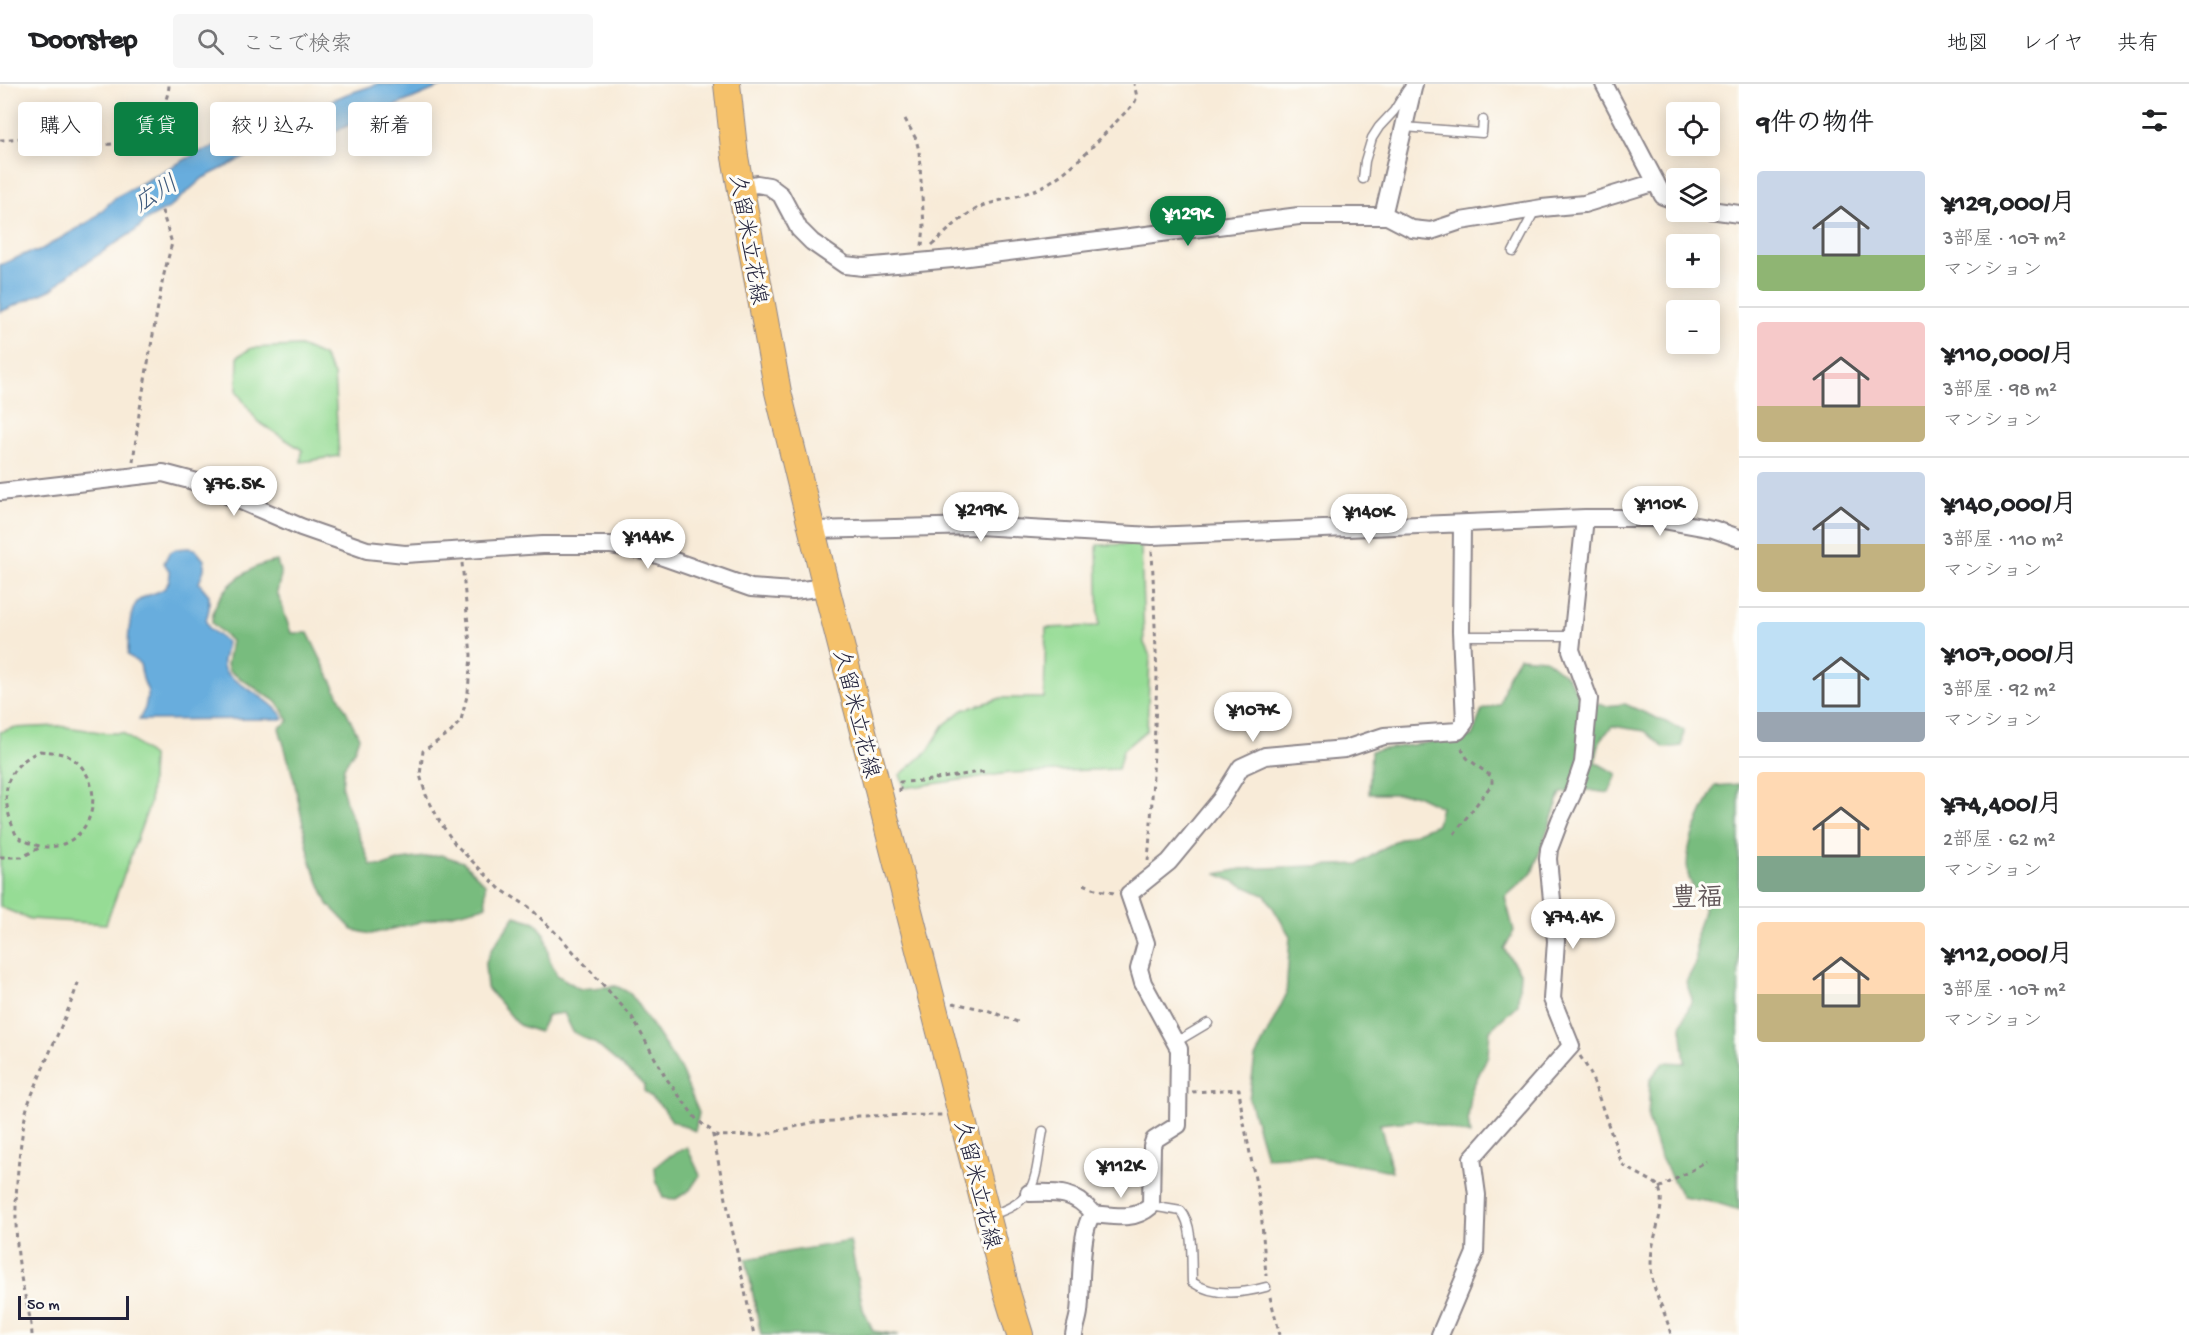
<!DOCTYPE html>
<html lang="ja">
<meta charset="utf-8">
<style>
body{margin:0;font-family:"Gochi Hand","Klee One",sans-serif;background:#f6f6f6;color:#202124;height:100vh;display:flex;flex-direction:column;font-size:22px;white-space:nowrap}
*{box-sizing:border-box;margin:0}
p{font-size:20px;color:#757577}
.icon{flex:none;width:33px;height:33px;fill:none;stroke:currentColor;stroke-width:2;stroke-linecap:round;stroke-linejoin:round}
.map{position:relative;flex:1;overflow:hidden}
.details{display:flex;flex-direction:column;background:#fff;width:450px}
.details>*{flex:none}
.top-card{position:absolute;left:18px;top:18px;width:570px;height:54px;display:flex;gap:12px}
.tools{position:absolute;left:1666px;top:18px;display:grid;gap:12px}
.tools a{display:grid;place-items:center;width:54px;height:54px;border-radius:6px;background:#fff;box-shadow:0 3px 15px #0003;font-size:30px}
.scale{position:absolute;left:18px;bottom:15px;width:111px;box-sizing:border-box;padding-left:6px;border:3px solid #22223b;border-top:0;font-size:16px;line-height:21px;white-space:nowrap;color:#22223b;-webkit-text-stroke:4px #fdfcf7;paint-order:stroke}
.price{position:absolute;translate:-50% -51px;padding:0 14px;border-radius:21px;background:#fff;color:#222;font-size:20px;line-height:39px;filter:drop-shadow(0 2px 3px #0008)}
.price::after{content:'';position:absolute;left:50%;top:36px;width:18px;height:14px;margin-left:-9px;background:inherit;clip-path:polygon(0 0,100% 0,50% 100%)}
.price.on{background:#0b8043;color:#fff}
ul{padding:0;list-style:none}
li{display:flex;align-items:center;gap:18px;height:150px;padding:0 18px}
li+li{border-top:2px solid #e0e0e0}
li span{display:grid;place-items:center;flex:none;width:168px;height:120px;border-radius:6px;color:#555}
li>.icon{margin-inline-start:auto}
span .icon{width:72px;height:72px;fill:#fffc;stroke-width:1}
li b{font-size:26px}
h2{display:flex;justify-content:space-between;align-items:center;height:72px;padding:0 18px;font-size:26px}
.pill{padding:0 21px;border-radius:6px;background:#fff;box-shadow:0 3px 15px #0003;font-size:21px;line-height:54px}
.pill.on{background:#0b8043;color:#fff}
header{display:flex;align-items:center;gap:36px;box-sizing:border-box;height:84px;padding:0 30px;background:#fff;border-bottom:2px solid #e0e0e0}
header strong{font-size:28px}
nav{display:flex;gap:33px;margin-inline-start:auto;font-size:21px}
.search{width:420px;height:54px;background:#f6f6f6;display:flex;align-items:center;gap:15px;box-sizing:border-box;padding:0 21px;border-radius:6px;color:#757577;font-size:22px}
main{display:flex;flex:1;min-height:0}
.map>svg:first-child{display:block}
</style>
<header>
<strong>Doorstep</strong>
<div class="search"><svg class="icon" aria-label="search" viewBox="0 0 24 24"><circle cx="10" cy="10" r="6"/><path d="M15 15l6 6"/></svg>ここで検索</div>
<nav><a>地図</a><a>レイヤ</a><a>共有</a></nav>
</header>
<main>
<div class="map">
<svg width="1739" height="1251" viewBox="0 0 1739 1251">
<rect width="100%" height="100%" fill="#fdfcf7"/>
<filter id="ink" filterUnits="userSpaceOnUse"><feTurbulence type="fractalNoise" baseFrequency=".0167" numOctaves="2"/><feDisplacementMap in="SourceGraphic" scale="12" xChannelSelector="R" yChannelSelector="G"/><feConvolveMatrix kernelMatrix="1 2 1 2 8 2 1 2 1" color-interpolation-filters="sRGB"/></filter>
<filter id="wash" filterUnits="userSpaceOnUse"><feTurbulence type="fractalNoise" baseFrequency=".008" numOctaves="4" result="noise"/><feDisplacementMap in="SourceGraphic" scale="24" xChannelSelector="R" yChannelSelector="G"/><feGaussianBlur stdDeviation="1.35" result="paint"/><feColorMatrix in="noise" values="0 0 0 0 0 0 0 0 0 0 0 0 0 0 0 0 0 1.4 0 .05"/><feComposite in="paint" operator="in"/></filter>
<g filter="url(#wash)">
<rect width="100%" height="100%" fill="#f8ebd8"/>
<path fill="#96dc95" stroke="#5c7f68" stroke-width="1.5" d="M300 262 323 272 334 291 339 372 301 378 302 366 257 337 237 308 238 272 252 264Z
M1141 460 1144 559 1150 572 1147 646 1123 666 1118 685 1009 689 905 704 900 691 928 667 944 641 963 626 1001 614H1044L1046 544 1099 542 1097 461Z
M59 642 107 649H123L152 672 150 719 106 840 30 835 0 823V648L13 644Z"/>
<path fill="#78bc7e" stroke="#4d6f5c" stroke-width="1.5" d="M277 477 281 491 277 508 291 549H308L359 653 354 667 344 683 342 703 347 722 371 781 383 782 401 776 441 771 463 778 485 800 486 822 371 850 353 846 328 820 311 779 294 696 279 644 289 637 278 619 229 587 227 581 231 557 212 539C212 508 248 481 277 477Z
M1519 573 1545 575 1568 593 1580 614 1605 622 1625 620 1684 646 1682 662 1664 664 1645 647 1612 642 1600 657 1595 678 1617 690 1609 709 1587 706 1561 709 1532 789 1505 813 1514 847 1504 865 1520 888 1518 920 1490 946 1488 971 1472 1005 1468 1034 1470 1051 1418 1036 1380 1040 1392 1087 1304 1071 1266 1073 1249 1015 1255 974 1286 911 1290 852 1266 812 1217 790 1241 785 1359 780 1393 758 1437 740 1441 723 1414 710H1369L1371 667 1472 652 1482 626 1500 620 1508 591Z
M1739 700 1738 1107 1739 1126 1717 1119 1682 1113 1659 1070 1648 1034 1650 995 1664 978 1685 979 1681 942 1692 915 1686 898 1696 879V851L1704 823C1699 813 1690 801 1688 790 1683 760 1703 727 1715 702Z
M515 832 535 838 545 850 549 874 557 891 580 905 616 902 630 909 680 984 699 1029 695 1047 672 1037 663 1024 644 1007V1001L596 960 573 948 564 929 548 931 539 948 519 941 487 904 485 880 491 866Z
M687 1063 700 1091 690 1106 676 1115 663 1114 656 1096 655 1083 666 1074Z
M850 1157 863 1225 873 1247 899 1251H761L746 1175Z"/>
<path fill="#67addd" stroke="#44688c" stroke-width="1.5" d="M378 0H447L316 55 280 66 248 72 203 94 169 124 148 135 135 147 73 187 52 205 0 228V181L30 168H37L92 136 116 113 199 68 267 44 347 10Z
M188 464 195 465 204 476V485L199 499 209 511V525L206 537 209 544 227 558C226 566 222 575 223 582 225 597 273 613 284 635L139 636 145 624 148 608 143 595 140 580 128 571C128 558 129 528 137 518 149 505 170 514 170 488L164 479 169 469 176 465Z"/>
</g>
<g filter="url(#ink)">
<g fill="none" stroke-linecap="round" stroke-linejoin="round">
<g stroke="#8d868a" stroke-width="11">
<path id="lane" d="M1404 43 1482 49 1483 36
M1363 95 1365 77 1372 54 1379 43 1394 27 1407 6
M1513 168 1535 126
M1461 552H1572
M1176 958 1208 939
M1151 1122 1181 1127C1194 1141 1191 1179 1192 1198 1214 1213 1241 1210 1266 1203
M990 1131C1041 1117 1034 1092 1043 1047"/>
</g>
<g stroke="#8d868a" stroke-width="20">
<path id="street" d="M1604 0 1663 112 1677 117
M741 103 757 100 769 102 781 111 799 145 812 158 845 181 863 183 952 175 1299 132H1387L1412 145 1431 147 1461 137 1542 124 1584 120 1656 98
M1710 126 1739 130
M1383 132 1414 0
M0 408 163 389 197 398 301 443 367 466 405 470 543 461H610L649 468 751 504 793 507 826 503
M812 446 978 442 1152 452 1585 434H1652L1713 445 1739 454
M1029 1109C1058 1108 1075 1107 1093 1130
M1074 1251C1075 1243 1078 1236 1079 1228 1082 1206 1079 1144 1093 1130 1115 1132 1134 1137 1151 1122L1152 1062 1154 1056 1178 1041 1179 965 1143 899 1139 885 1146 859 1129 810 1169 778 1221 715 1241 683 1265 672 1345 665 1384 652 1458 647 1465 638 1461 547 1462 440
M1440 1251 1475 1169 1477 1111 1472 1074 1571 962 1552 915 1556 857 1548 775 1549 765 1560 736 1572 711 1583 679 1589 615 1571 566 1585 434"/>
</g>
<g stroke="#8d868a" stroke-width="28">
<path id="primary" d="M727 0 735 73 778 308 826 503 1007 1209 1020 1251"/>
</g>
<path stroke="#8d868a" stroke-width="3" stroke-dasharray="4.5 4.5" stroke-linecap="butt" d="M905 35 916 55 919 67 924 142 922 162
M0 56C15 55 32 52 47 54 89 60 146 74 164 22 166 15 169 8 169 0
M932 161C949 146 965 128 988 120 1007 114 1027 111 1045 101 1080 81 1105 47 1134 20L1137 13 1134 0
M133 378 139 330 163 194 172 159 161 124
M462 479 471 571 468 608 461 636 451 648 423 667 420 691 426 711 440 738 455 760 500 805 529 823 562 855 632 933 666 994 697 1036 712 1047 754 1251
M40 667C49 668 59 668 68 672 109 694 97 761 48 763 38 763 27 758 17 753 0 715 0 685 40 667Z
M900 708V698L924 697 986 687
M1454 750 1492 700V693L1467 674 1460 662
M0 773H22L41 763
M1148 777 1151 738 1157 593 1152 466
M1084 800 1098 806 1114 809
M953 919 987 926 1020 939
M1580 972 1590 988 1622 1080C1629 1086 1654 1097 1657 1101 1668 1115 1654 1150 1652 1166 1647 1205 1663 1216 1671 1251
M1192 1008 1239 1005 1242 1029 1261 1125 1266 1192
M714 1052 762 1051 814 1038 836 1037 858 1032 942 1031
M1659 1104 1707 1078
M1270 1213 1280 1251
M32 1251C31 1231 24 1212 21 1193 12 1140 16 1084 25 1033 27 1019 34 1007 39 994 52 961 68 930 79 896"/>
<use href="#lane" stroke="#fff" stroke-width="8"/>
<use href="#street" stroke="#fff" stroke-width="16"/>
<use href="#primary" stroke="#f5c16b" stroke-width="26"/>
</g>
</g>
<g text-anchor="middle" stroke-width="6" stroke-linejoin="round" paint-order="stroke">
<g font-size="22" fill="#22223b" stroke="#fdfcf7">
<text transform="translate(750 155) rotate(80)" y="8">久留米立花線</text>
<text transform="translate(858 629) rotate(76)" y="8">久留米立花線</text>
<text transform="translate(979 1100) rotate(76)" y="8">久留米立花線</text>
</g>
<g font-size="24" font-style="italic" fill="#3e5a7c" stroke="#fdfcf7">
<text transform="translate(155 109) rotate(-32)" y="8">広川</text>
</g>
<g font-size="26" font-weight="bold" fill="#625759" stroke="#fdfcf7">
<text x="1697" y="821">豊福</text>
</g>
</g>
</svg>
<div class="tools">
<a><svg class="icon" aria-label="locate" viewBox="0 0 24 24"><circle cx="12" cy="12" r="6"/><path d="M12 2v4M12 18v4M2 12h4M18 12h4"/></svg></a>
<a><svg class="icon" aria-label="layers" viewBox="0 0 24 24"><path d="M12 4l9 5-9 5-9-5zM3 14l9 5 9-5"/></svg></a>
<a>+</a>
<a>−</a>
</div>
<div class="scale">50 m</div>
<b class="price on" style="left:1188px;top:163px">¥129K</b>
<b class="price" style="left:234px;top:433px">¥76.5K</b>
<b class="price" style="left:1660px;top:453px">¥110K</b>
<b class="price" style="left:981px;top:459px">¥219K</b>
<b class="price" style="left:1369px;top:461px">¥140K</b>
<b class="price" style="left:648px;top:486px">¥144K</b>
<b class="price" style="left:1253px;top:659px">¥107K</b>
<b class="price" style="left:1573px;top:866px">¥74.4K</b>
<b class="price" style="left:1121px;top:1115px">¥112K</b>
<div class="top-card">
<a class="pill">購入</a>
<a class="pill on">賃貸</a>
<a class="pill">絞り込み</a>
<a class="pill">新着</a>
</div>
</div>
<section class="details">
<h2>9件の物件<svg class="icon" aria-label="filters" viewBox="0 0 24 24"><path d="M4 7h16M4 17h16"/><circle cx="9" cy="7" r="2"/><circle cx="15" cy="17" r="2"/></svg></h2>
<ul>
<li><span style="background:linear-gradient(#c9d6e8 70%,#8fb573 0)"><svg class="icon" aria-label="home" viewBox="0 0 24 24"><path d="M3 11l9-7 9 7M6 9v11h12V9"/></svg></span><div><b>¥129,000/月</b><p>3部屋 · 107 m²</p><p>マンション</p></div></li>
<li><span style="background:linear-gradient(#f6c9c9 70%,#c2b280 0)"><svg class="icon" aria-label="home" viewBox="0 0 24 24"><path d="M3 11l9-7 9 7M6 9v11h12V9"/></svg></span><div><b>¥110,000/月</b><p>3部屋 · 98 m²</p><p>マンション</p></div></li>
<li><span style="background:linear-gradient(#c9d6e8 60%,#c2b280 0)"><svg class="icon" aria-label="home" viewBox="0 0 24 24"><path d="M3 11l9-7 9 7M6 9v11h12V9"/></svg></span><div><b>¥140,000/月</b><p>3部屋 · 110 m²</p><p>マンション</p></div></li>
<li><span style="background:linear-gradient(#bfe0f5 75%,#9aa5b1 0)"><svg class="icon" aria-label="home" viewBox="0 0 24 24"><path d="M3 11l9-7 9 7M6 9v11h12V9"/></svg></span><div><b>¥107,000/月</b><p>3部屋 · 92 m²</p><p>マンション</p></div></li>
<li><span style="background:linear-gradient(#ffd9b3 70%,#7fa58c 0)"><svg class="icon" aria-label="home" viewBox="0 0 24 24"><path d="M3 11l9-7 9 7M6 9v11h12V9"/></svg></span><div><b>¥74,400/月</b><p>2部屋 · 62 m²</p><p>マンション</p></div></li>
<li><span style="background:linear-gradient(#ffd9b3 60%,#c2b280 0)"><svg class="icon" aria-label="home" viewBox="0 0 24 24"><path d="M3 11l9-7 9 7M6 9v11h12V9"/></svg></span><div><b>¥112,000/月</b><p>3部屋 · 107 m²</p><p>マンション</p></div></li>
</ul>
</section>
</main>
